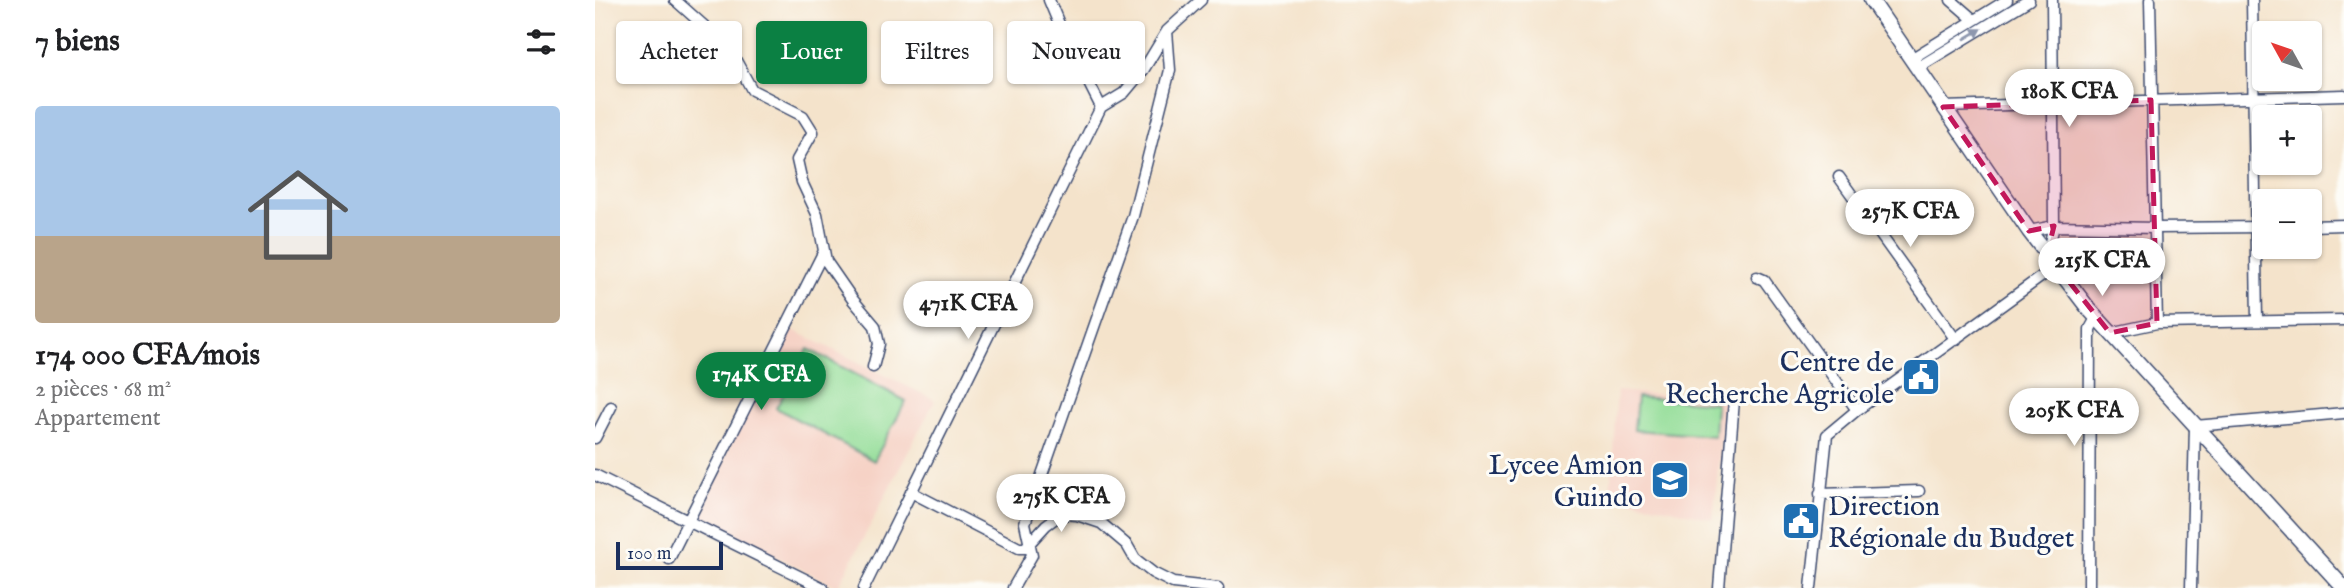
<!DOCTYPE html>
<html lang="fr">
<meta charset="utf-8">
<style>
body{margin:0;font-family:"IM FELL English",serif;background:#f6f6f6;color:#202124;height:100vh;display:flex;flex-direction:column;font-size:26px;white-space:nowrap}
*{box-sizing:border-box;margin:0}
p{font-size:23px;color:#757577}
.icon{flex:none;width:38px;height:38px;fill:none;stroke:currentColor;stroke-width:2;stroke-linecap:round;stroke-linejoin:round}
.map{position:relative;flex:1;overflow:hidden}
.side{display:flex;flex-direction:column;background:#fff;width:595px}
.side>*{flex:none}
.banner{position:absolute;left:21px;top:21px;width:665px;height:63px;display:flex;gap:14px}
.needle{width:46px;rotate:310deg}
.tools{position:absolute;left:1657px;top:21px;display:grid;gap:14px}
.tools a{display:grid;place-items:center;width:70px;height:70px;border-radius:7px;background:#fff;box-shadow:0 2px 5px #0004;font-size:35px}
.scale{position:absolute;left:21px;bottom:18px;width:107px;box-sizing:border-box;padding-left:7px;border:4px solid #1b2f5e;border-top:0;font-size:19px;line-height:24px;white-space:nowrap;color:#1b2f5e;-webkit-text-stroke:5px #fdfcf7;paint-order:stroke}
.price{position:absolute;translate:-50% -60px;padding:0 16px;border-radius:24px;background:#fff;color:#222;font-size:23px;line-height:46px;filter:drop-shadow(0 2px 4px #0008)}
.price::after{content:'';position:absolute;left:50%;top:42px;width:21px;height:16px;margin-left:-10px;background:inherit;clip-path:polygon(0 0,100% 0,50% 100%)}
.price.on{background:#0b8043;color:#fff}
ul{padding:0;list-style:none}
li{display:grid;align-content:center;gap:14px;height:371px;padding:0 35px}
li+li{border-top:2px solid #e0e0e0}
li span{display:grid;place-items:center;height:217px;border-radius:7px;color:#555}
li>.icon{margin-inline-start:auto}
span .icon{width:126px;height:126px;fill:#fffc;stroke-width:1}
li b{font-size:30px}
h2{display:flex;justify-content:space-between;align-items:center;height:84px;padding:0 35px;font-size:30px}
.chip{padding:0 24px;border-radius:7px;background:#fff;box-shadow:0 2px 5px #0004;font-size:24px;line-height:63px}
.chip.on{background:#0b8043;color:#fff}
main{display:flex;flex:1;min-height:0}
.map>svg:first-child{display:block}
</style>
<main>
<section class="side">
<h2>7 biens<svg class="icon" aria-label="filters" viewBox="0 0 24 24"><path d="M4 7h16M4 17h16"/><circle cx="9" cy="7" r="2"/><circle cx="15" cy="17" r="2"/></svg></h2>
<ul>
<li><span style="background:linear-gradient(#a9c7e8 60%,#b9a48a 0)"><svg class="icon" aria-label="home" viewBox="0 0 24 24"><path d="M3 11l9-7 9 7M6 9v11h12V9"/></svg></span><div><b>174 000 CFA/mois</b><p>2 pièces · 68 m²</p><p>Appartement</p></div></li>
</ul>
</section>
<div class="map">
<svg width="1749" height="588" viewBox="0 0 1749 588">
<rect width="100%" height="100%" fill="#fdfcf7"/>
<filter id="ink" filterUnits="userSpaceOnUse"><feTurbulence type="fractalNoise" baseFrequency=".0143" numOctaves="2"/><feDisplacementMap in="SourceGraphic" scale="14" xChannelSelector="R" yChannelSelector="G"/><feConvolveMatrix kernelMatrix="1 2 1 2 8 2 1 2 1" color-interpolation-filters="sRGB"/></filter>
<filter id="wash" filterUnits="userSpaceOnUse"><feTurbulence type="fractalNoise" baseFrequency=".00686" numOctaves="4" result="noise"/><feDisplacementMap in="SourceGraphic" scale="28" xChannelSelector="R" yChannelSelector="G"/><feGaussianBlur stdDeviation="1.57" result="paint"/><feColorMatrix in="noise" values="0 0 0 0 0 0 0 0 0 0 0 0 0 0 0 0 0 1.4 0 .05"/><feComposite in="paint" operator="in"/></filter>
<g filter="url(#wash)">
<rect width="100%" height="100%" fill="#f4e3cb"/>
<path fill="#f6d1c5" d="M194 328 340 400 243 587 100 516Z
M1022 391 1130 400 1118 519 1015 495Z"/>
<path fill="#95de9a" stroke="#58867c" stroke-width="2" d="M213 349 311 401 279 461 181 408Z
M1042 397 1121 403 1119 436 1039 430Z"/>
</g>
<g filter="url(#ink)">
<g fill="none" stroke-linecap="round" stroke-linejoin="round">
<g stroke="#3c4a6e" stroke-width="13">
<path id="minor" d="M80 0 134 48 157 90 208 116 218 132 202 160 207 182 222 214 231 261 258 300 280 326 284 344 278 367
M454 0 464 24 506 107
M1356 0 1379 20
M1555 0 1562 323
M1657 0 1662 321
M1316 59 1412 0
M1322 68 1434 0
M506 107 529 93 549 69 572 31 606 0
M1348 107 1749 95
M1244 177 1361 340
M1715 226 1749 225
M1434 231 1459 226 1560 228 1670 227
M1452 254 1459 226 1457 0
M1162 277 1169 280 1262 410
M1515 333 1562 323 1749 320
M0 438 16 407
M0 475 228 588
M316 492 424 548H430L451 525 466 514 482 515 506 523 532 545 540 559 558 573 578 583 623 588
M1225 494 1324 491
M74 559 229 251
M269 588 506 107
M418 588 437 555 430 523 538 216 575 70 572 31
M1124 588 1139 400
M1216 588 1232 435 1262 410 1461 266
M1494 588 1495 329 1501 318
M1596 588 1600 426 1749 413"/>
</g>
<g stroke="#3c4a6e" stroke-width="17">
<path id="major" d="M1276 0 1434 231 1493 308 1749 588"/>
</g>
<use href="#minor" stroke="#fff" stroke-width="10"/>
<use href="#major" stroke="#fff" stroke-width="14"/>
</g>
<defs><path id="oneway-solid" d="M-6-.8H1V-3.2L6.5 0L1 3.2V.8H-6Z" transform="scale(1.75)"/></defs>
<use fill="#8d97ae" href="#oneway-solid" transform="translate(1378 34) rotate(-31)"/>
</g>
<path fill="#c2185b" fill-opacity="0.2" stroke="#c2185b" stroke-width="5" stroke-dasharray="14 9" stroke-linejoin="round" d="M1556 100 1562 323 1515 333 1452 254 1459 226 1434 231 1348 107Z"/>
<defs>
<g id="civic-square" transform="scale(2.0125)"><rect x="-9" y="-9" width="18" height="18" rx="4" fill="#1f6fb2" stroke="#fdfcf7"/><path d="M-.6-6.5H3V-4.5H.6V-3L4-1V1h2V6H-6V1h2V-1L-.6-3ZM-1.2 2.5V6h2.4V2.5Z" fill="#fff"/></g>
<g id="school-square" transform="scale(2.0125)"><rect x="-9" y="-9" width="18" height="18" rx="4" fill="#1f6fb2" stroke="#fdfcf7"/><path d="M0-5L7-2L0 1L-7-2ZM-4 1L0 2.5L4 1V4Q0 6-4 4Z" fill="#fff"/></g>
</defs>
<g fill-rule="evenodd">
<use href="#civic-square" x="1326" y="377"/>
<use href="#school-square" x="1075" y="480"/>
<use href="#civic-square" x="1206" y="521"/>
</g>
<g text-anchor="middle" stroke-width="6" stroke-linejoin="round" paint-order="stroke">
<g font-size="28" fill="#1b2f5e" stroke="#fdfcf7" text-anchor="end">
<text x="1299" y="371">Centre de<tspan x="1299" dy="32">Recherche Agricole</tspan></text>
<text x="1048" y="474">Lycee Amion<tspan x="1048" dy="32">Guindo</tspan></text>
<text x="1233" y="515" text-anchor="start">Direction<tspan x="1233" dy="32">Régionale du Budget</tspan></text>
</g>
</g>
</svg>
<div class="tools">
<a><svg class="needle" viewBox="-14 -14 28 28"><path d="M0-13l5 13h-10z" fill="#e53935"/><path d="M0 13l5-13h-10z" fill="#757577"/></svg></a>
<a>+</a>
<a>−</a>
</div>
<div class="scale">100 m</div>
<b class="price" style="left:1474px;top:129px">180K CFA</b>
<b class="price" style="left:1315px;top:249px">257K CFA</b>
<b class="price" style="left:1507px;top:298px">215K CFA</b>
<b class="price" style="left:373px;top:341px">471K CFA</b>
<b class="price on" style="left:166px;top:412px">174K CFA</b>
<b class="price" style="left:1479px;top:448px">205K CFA</b>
<b class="price" style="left:466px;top:534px">275K CFA</b>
<div class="banner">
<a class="chip">Acheter</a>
<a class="chip on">Louer</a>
<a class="chip">Filtres</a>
<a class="chip">Nouveau</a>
</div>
</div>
</main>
